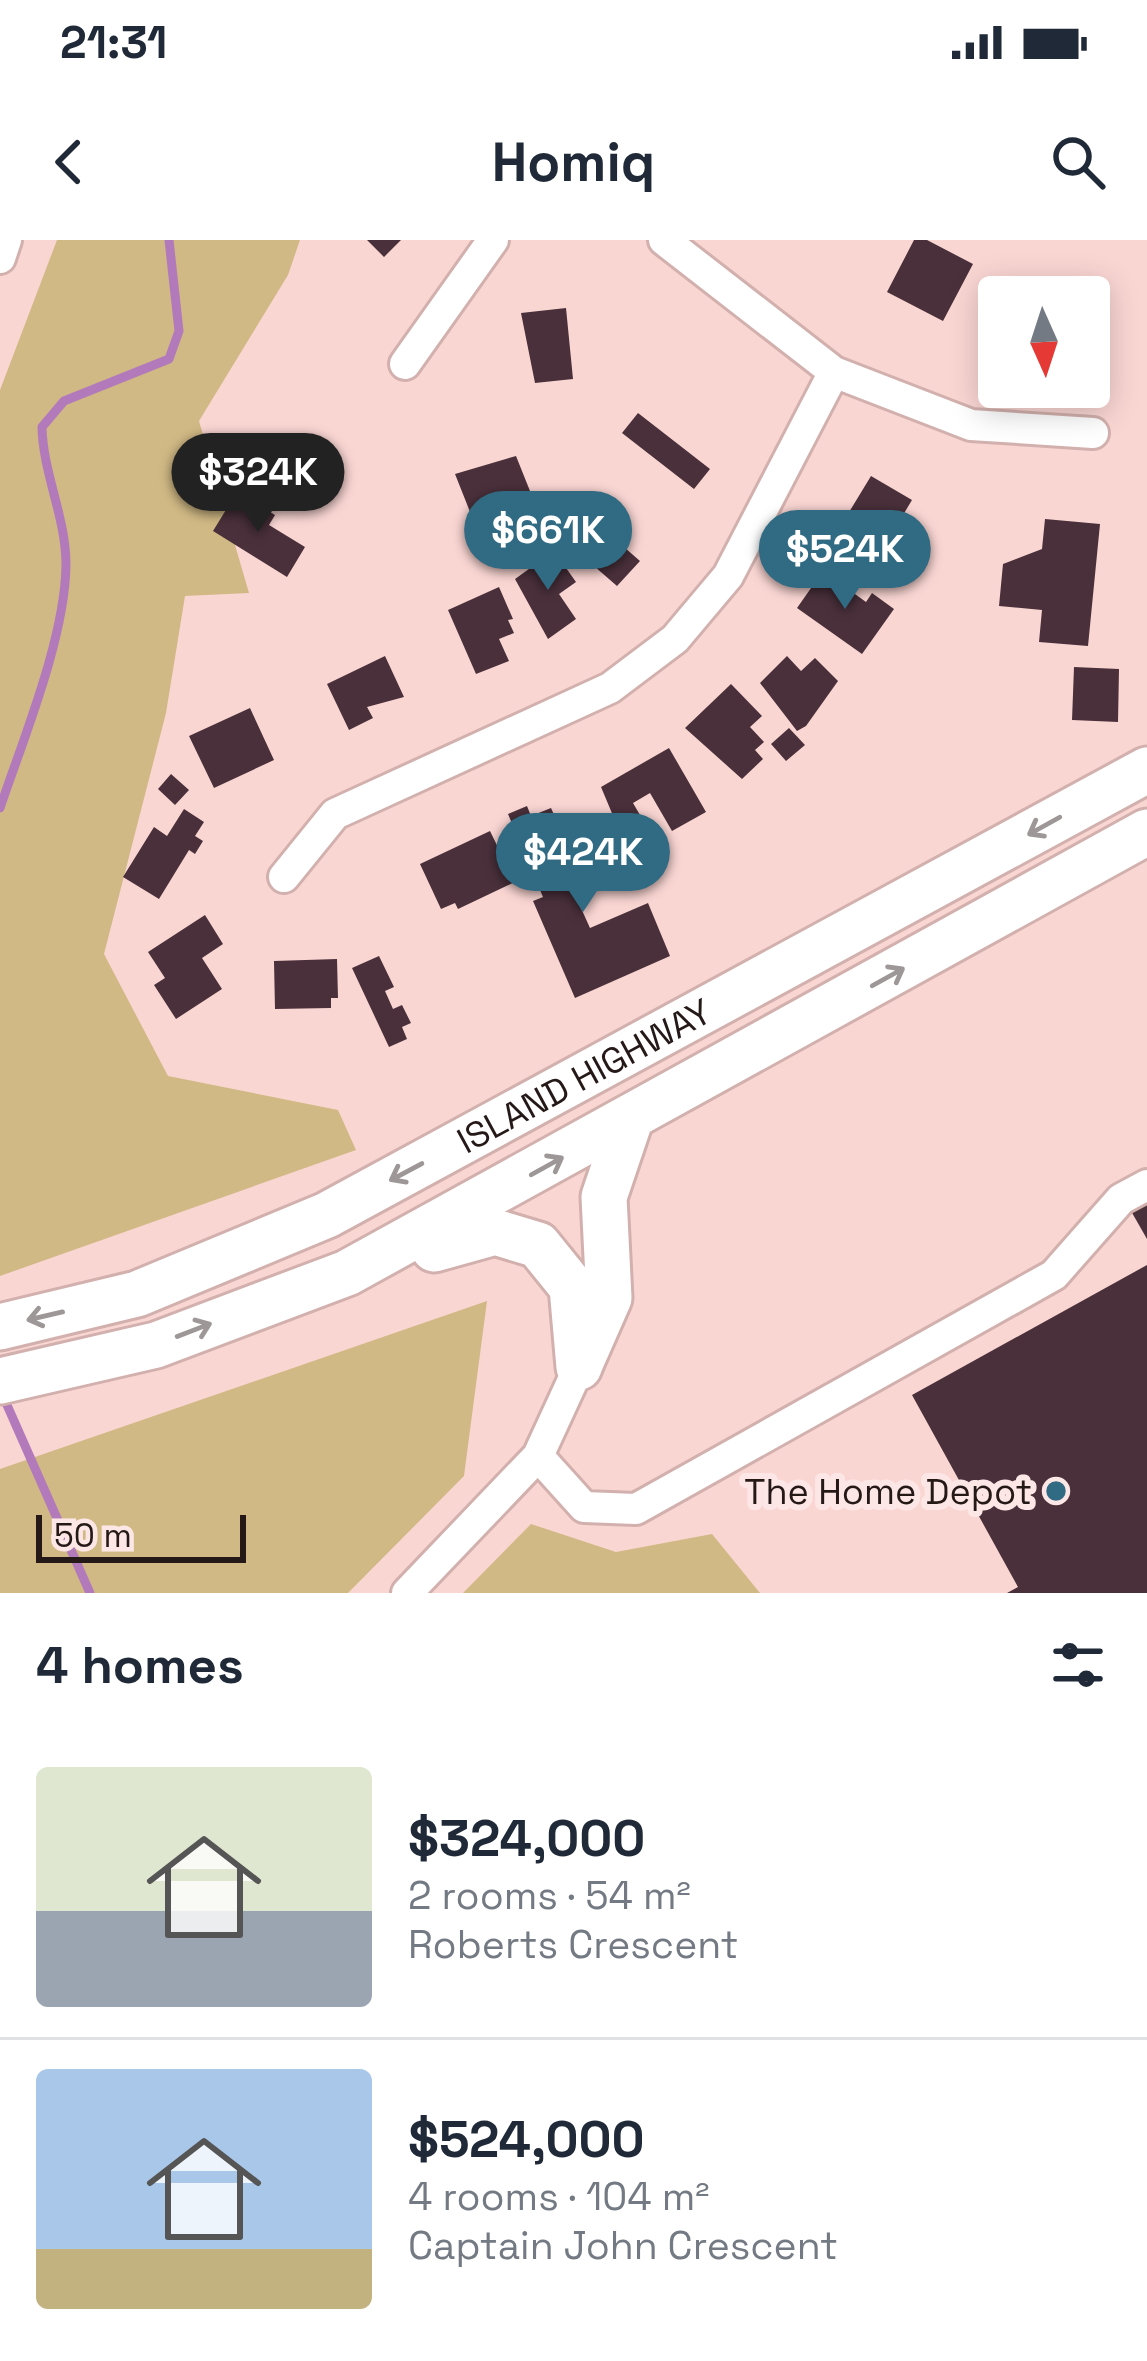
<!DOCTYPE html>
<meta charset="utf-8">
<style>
body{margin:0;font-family:"Space Grotesk",sans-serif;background:#f6f6f7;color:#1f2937;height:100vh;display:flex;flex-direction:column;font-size:45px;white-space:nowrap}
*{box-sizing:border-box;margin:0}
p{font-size:39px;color:#747a83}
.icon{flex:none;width:66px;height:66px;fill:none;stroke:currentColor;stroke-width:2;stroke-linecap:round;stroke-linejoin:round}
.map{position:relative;height:1353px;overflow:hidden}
.details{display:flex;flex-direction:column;background:#fff;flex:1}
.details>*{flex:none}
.needle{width:78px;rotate:177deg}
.buttons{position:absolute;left:978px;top:36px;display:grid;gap:24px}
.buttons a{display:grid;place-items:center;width:132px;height:132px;border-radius:12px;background:#fff;box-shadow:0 6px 30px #0003;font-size:60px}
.scale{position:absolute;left:36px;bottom:30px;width:210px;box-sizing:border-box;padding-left:12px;border:6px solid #251918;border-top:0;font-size:33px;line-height:42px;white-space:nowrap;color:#251918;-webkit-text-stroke:9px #fde7e6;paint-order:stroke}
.price{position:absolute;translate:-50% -102px;padding:0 27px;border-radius:42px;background:#306a83;color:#fff;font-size:39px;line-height:78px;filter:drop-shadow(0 3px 6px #0008)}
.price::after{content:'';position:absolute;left:50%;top:72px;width:36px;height:27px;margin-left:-18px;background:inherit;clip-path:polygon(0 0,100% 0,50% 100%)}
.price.current{background:#222;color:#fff}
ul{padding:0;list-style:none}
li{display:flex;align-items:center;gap:36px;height:300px;padding:0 36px}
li+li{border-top:3px solid #e0e1e3}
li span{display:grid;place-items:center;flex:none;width:336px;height:240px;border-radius:12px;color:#555}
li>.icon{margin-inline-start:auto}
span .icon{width:144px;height:144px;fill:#fffc;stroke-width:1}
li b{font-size:51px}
h2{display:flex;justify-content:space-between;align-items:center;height:144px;padding:0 36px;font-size:51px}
.status{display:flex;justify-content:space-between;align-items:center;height:84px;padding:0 60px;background:#fff;direction:ltr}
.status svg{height:33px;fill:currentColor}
header{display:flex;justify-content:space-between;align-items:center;height:156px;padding:0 36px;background:#fff;font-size:54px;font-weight:700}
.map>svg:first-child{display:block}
</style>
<div class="status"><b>21:31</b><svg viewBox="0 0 49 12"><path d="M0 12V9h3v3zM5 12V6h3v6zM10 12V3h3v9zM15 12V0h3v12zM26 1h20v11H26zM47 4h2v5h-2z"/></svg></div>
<header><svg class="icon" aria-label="back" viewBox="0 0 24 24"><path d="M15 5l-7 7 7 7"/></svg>Homiq<svg class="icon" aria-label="search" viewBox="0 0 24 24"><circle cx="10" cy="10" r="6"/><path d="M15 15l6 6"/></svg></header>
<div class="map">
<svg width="1147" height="1353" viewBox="0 0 1147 1353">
<rect width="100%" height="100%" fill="#fad6d3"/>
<path fill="#d1b985" d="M57 0H300L288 35 199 181 249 353 185 356 166 473 104 714 168 836 338 870 356 910 0 1036V150Z
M487 1061 464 1236 348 1353H0V1229Z
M531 1284 616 1312 712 1294 760 1353H463Z"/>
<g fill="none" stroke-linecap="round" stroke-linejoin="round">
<path stroke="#b27abb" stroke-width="9" d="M0 568C24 497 65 398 66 325 66 277 43 234 42 187L64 161 169 119 179 91 169 0
M7 1165 90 1353"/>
</g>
<path fill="#4a303b" d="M367 0H401L384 17Z
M914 0H927L973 24 943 81 887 52Z
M566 68 573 139 535 143 521 73Z
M1089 68 1102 74 1089 104Z
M638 173 710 229 694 249 622 193Z
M516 216 534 261 507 272 512 284 480 297 455 234Z
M871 236 912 260 900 280 916 290 897 321 840 287Z
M237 252 275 275 269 285 305 307 287 337 213 291Z
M601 258 631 285 617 301 640 321 617 346 564 300Z
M1045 279 1100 284 1088 406 1039 402 1042 370 999 366 1003 324 1042 309Z
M554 311 576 342 559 354 576 379 548 399 515 339Z
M823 331 866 362 872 353 894 369 862 414 797 368Z
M499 347 513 379 508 380 514 393 499 399 509 421 476 434 448 370Z
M385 416 404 457 367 467 373 478 349 490 327 444Z
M787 416 801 431 815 418 838 441 806 486 797 491 760 443Z
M1074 427 1119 429 1118 482 1072 480Z
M731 444 762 476 750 487 764 502 755 510 763 519 742 539 685 488Z
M250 468 274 520 214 548 189 496Z
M789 488 805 505 786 521 771 504Z
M669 508 706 572 672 591 650 553 633 563 640 575 632 580 636 587 626 593 619 590 601 547Z
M171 534 189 550 175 565 158 549Z
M527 566 531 576 551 568 560 588 548 594 552 601 563 596 575 623 557 631 565 648 571 646 590 688 648 663 670 716 575 758 533 661 543 657 508 574Z
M184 569 204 582 195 596 203 601 195 614 189 610 159 659 123 637 154 587 167 596Z
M490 591 515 642 458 669 455 663 441 669 420 624Z
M205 675 223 704 202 718 222 749 176 779 154 745 165 738 148 712Z
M379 716 394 747 385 751 393 769 402 765 411 783 402 787 407 799 389 807 352 728Z
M337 719 338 758H331V768L275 769 274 721Z
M1147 962V999L1131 971Z
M1147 1025V1353H1007L1018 1347 912 1155Z"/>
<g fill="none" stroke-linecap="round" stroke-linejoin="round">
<g stroke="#d2b0ad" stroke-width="36">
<path id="minor" d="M664 0 834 132 971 185 1093 193
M0 18 6 0
M405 124 493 0
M284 637 335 574 610 448 675 399 728 336 834 132
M538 1216 584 1267 636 1269 1054 1035 1121 959 1147 945
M407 1353 538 1216 579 1127"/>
</g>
<g stroke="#d2b0ad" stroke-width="51">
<g id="primary">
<path d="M434 1009 495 992 538 1005 572 1047 579 1127"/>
<path id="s1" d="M0 1087 137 1054 327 975 1147 530"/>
<path d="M580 1124 609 1058 604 957 630 880"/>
<path d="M0 1141 156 1105 347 1033 1147 592"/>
</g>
</g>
<use href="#minor" stroke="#fff" stroke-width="30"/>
<use href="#primary" stroke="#fff" stroke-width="45"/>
</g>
<defs><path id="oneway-shaft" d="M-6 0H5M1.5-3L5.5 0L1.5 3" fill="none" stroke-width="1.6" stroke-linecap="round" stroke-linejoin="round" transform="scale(3)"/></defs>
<g stroke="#9d9897">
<use href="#oneway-shaft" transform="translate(1044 586) rotate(151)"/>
<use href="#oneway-shaft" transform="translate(888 737) rotate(-29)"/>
<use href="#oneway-shaft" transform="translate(547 926) rotate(-29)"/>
<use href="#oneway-shaft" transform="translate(406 932) rotate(152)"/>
<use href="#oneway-shaft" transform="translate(45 1076) rotate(167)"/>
<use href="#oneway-shaft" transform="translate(194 1090) rotate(-21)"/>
</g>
<circle fill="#306a83" stroke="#fde7e6" stroke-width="4.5" cx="1056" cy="1251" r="12"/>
<g text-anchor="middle" stroke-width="12" stroke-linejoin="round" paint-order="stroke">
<g font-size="36" fill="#251918" stroke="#fde7e6">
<text dy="13" stroke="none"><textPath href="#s1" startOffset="639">ISLAND HIGHWAY</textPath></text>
</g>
<g font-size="36" fill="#251918" stroke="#fde7e6" text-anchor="end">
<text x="1032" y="1264">The Home Depot</text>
</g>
</g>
</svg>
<div class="buttons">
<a><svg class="needle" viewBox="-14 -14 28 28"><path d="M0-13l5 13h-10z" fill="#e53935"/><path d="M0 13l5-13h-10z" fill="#747a83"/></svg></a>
</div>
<div class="scale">50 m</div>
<b class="price current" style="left:258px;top:295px">$324K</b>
<b class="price" style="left:548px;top:353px">$661K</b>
<b class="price" style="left:845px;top:372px">$524K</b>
<b class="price" style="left:583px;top:675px">$424K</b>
</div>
<section class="details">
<h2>4 homes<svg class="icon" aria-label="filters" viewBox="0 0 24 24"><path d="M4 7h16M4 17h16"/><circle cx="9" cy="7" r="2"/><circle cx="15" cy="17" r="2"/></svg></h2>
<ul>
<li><span style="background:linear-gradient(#dfe7d0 60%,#9aa5b1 0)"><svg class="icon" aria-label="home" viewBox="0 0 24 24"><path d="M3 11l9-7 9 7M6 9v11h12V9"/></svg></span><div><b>$324,000</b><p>2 rooms · 54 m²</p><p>Roberts Crescent</p></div></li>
<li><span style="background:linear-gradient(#a9c7e8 75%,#c2b280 0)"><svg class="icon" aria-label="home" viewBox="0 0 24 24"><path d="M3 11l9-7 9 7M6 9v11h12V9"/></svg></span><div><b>$524,000</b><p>4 rooms · 104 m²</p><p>Captain John Crescent</p></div></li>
</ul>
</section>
